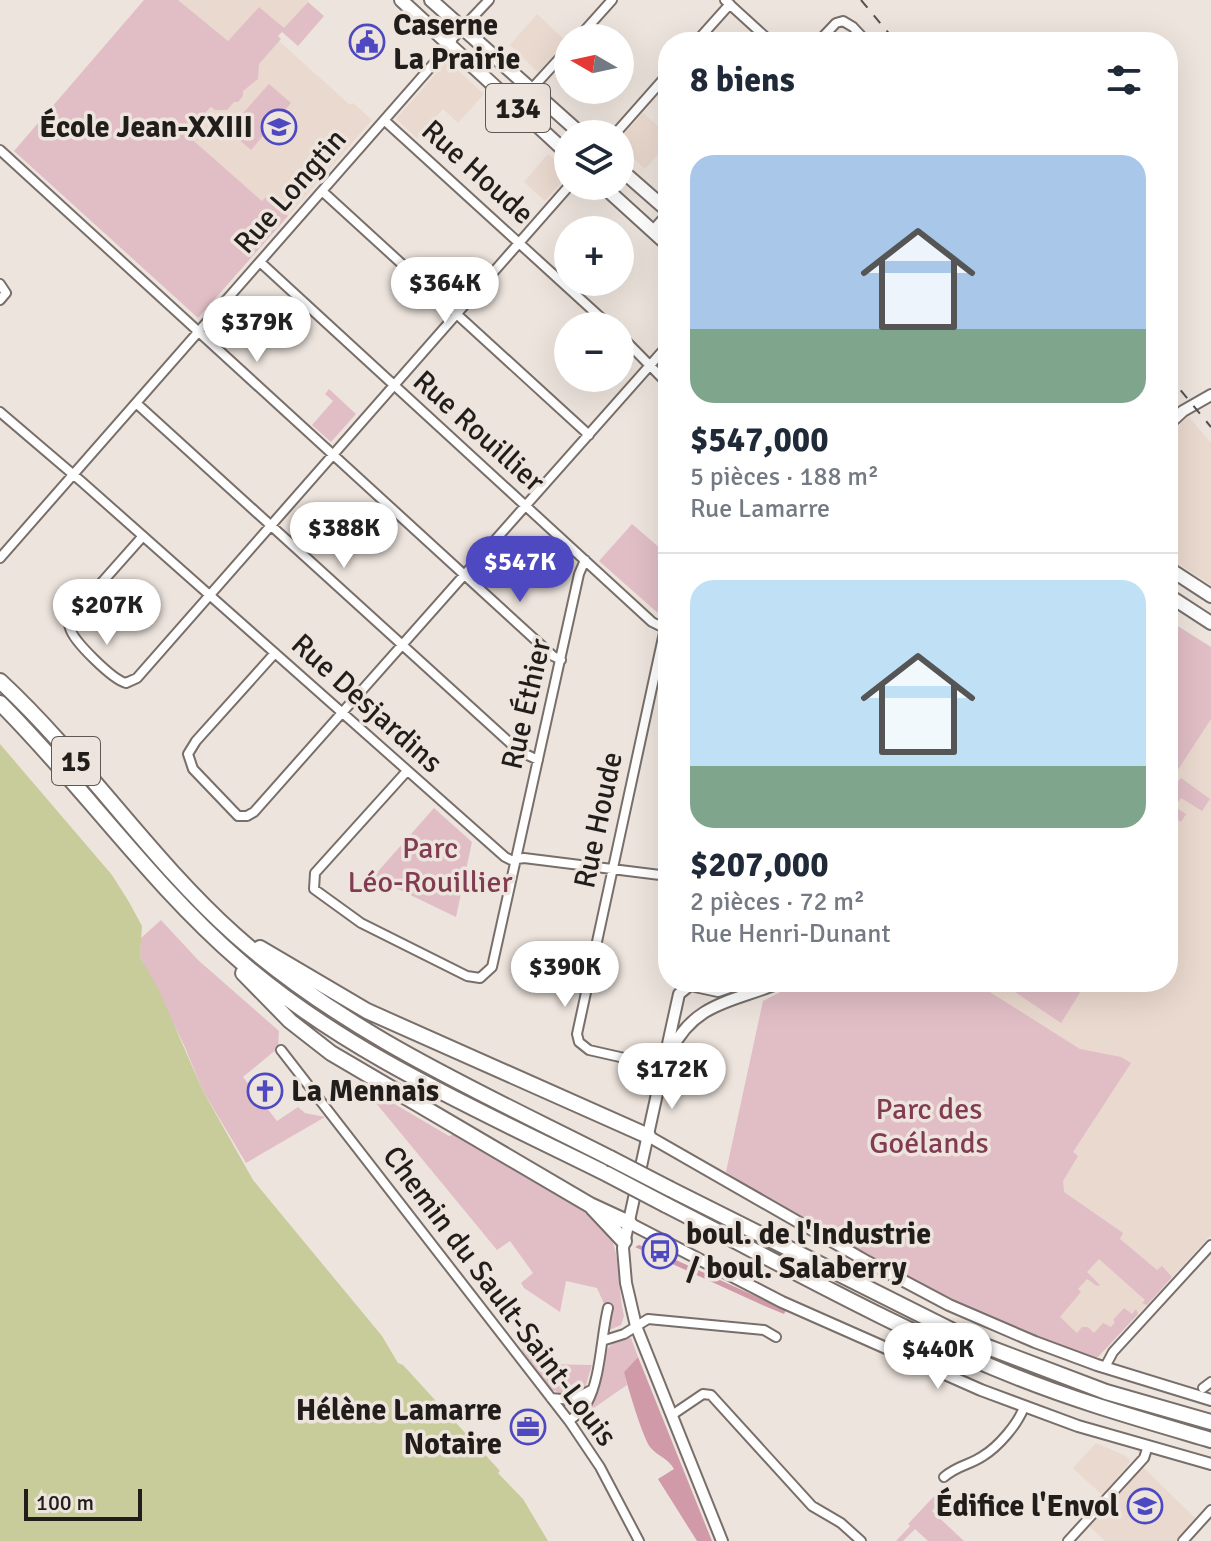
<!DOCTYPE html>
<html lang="fr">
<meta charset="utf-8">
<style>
body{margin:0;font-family:Signika,sans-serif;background:#f6f6f7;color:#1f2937;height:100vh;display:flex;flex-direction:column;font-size:30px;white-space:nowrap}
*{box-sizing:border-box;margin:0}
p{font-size:26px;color:#747a83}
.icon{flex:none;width:44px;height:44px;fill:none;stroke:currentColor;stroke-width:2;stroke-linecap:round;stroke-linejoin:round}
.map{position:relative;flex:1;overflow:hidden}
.details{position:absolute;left:658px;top:32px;width:520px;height:960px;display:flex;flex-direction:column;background:#fff;border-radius:32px;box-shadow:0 8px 32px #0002}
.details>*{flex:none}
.needle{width:52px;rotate:279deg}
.buttons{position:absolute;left:554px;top:24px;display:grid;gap:16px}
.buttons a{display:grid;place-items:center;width:80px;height:80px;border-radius:50%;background:#fff;box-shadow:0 8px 32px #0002;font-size:40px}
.scale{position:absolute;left:24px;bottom:20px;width:118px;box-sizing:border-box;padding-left:8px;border:4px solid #211d1b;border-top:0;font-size:22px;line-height:28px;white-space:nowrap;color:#211d1b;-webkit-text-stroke:6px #ede4dd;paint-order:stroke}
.price{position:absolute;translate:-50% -68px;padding:0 18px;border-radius:28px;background:#fff;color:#222;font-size:26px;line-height:52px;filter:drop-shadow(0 2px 4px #0008)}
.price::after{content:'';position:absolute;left:50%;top:48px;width:24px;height:18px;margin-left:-12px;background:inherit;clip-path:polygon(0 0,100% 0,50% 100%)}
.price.on{background:#4e49c0;color:#fff}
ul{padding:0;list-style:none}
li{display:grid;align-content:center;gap:16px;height:424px;padding:0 32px}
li+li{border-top:2px solid #e0e1e3}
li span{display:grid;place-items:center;height:248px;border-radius:24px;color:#555}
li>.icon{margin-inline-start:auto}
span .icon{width:144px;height:144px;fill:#fffc;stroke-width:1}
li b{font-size:34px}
h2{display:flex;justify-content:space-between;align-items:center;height:96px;padding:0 32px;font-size:34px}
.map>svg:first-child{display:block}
</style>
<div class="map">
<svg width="1211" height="1541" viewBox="0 0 1211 1541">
<rect width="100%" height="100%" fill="#ede4dd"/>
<path fill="#ead9ce" d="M178 0H309L284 29 259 7 228 41Z
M537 14 566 41 538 72 510 45Z
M279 41 350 105 353 103 372 120 288 216 267 197 262 201 186 134 212 107 234 102 243 96V91L259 64Z
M447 61 484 94 458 123 443 109 417 138 396 119Z
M643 113 668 135V144L645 169 620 146V139Z
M548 154 568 171V174L545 201 524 182Z
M1188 416 1211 443V585L1168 557V438Z
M1168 620 1211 647V1235L1098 1357 824 1231 726 1172 763 1001 800 982H1168Z
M1096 1443 1126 1456 1131 1461 1102 1495 1073 1468Z
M1143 1467 1196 1519 1176 1541H1105L1089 1526Z"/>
<path fill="#e1bec6" d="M144 0H178L228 41 259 7 284 28 308 2 324 16 298 46 282 32 278 36 281 39 259 64 258 79 243 91V96L238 102H234L227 110H215L211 107 186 134 262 201 266 197 288 216 198 318 14 151Z
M269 84 291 103 251 150 228 130Z
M329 389 356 414 331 442 312 425 333 401 325 394Z
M632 524 668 555V574L659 614 599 561Z
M1168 620 1211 647V719L1168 785Z
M1181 778 1210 799 1202 811 1181 798 1175 807 1186 814 1181 822 1168 813V791Z
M434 808 472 842 456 917 373 877Z
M161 920 198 960 279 1031 278 1048 243 1077 277 1121 298 1107 305 1113 325 1117 246 1163 203 1091 184 1045 140 957 141 938Z
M800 982H974L1080 1049 1121 1057 1131 1063 1073 1152 1078 1156 1063 1181 1064 1192 1123 1233 1120 1239 1157 1270 1162 1266 1172 1277 1147 1305 1142 1303 1145 1300 1099 1259 1087 1272 1100 1285 1097 1286 1087 1279 1078 1289 1081 1292 1060 1317 1077 1333 1082 1327H1088L1094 1333 1103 1323 1111 1327 1115 1322 1113 1320 1124 1308 1132 1314 1136 1309 1138 1314 1098 1357 1093 1358C958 1310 848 1246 726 1172L763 1001Z
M1000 982H1084L1086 983 1061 1023Z
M376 1093 449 1136 452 1135 448 1129C486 1151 600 1204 613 1243 621 1266 618 1292 624 1316L621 1325 607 1331 605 1306 597 1288 566 1281 560 1312 524 1288 521 1283 533 1273 510 1241 497 1250 371 1097Z
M627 1338H631L638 1357 624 1372 627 1385 591 1410 608 1348 614 1342Z
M532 1342 546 1364 592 1365 585 1388 570 1397 552 1390 522 1350Z
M948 1489V1494L932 1511 964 1541H928L915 1529 903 1541H896L910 1526 908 1524 939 1491Z"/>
<path fill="#d09aa8" d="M639 1245 656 1251 786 1310 784 1314 767 1307 635 1247Z
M638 1357 712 1541H697L658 1479 674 1469C668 1458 657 1456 650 1447 643 1438 627 1385 624 1372Z"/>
<path fill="#c8cc9a" d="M0 744 112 875 129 902 142 926 140 957 158 988 203 1091 253 1180 382 1336 398 1363 403 1365 500 1471 498 1473 523 1499 548 1541H0Z"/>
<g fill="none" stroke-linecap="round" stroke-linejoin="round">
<g stroke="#786f6a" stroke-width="12">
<path id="minor" d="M725 0 771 42
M578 38 612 0
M696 42 730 4
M818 42 836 23 843 21 853 27 867 42
M516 106 568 49
M384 120 610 326
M615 134 668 74
M0 150 553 656 561 660
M322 191 589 435
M652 231 668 213
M260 262 652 622 668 630
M0 284 6 293 0 300
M620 335 668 384
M136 403 519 751 538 760
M0 412 82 482 505 857 511 860 524 858 668 876
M143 536 72 616C70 620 68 623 70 628 73 641 113 680 126 683L137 678 569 186
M0 558 450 45 453 38 489 0
M275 653 196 741 188 754 193 769 238 816H247L254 812 668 345
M407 771 315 873 314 889 361 923 467 976 480 978 492 967 579 574 585 560
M281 1050 569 1421 600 1467 639 1541
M664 1067 589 1050 579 1042 577 1034 668 614
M605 1340 624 1334 648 1319 764 1330 776 1337
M1105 1367 1113 1352 1211 1245
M1203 1388 1211 1382
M551 1398 572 1400 591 1390
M672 1415 703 1394 711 1395 812 1506 841 1523 861 1541
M569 1421C575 1416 583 1411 587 1403 601 1378 601 1336 608 1308
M944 1477C958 1465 970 1465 983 1456 998 1447 1018 1424 1024 1407
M1068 1541 1144 1458 1148 1446
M1183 1541 1211 1510"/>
</g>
<g stroke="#786f6a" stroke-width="14">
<path id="tertiary" d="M1168 425 1183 411 1211 395
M671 1051C695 1001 735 1002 781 982
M648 1136 868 1262 949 1305 1035 1342 1097 1365 1211 1400
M629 1223 782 1302 981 1390 1078 1426 1211 1464
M722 1541 636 1326 626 1283 623 1248 679 994 690 985 718 991 744 982"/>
</g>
<g stroke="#786f6a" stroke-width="16">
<path id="primary" d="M401 0 568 154
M431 0 581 134
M620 169 668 211
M603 186 668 245
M1168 568 1211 596
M1168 595 1211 623"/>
</g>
<g stroke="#786f6a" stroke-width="18">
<path id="motorway" d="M0 681C85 760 149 858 235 935 345 1033 480 1092 610 1158
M0 703C83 786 151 884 240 961 347 1054 481 1111 607 1174
M260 948 367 1011 648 1136
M243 973 290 1021 331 1053 590 1205 629 1223
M670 1189 977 1343 1106 1392 1211 1422
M666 1205C780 1263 891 1326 1009 1374 1075 1401 1143 1420 1211 1440
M593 1208 624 1241"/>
</g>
<use href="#minor" stroke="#fff" stroke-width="8"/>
<use href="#tertiary" stroke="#fff" stroke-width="10"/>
<use href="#primary" stroke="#fff" stroke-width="12"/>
<use href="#motorway" stroke="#fff" stroke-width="14"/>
<path stroke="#55504d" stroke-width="2" stroke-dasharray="10 10" stroke-linecap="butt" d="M861 0 896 42
M1168 375 1211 427"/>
<g stroke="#786f6a" stroke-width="18" stroke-linecap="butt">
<path id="motorway-bridge" d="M610 1158 670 1189
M607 1174 666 1205"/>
</g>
<use href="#motorway-bridge" stroke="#fff" stroke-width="14"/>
</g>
<defs>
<g id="civic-ring" transform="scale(1.8)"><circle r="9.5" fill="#ede4dd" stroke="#4e49c0" stroke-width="1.5"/><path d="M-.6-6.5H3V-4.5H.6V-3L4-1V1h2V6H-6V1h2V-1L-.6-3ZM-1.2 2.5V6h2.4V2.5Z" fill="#4e49c0"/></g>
<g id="school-ring" transform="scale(1.8)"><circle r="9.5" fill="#ede4dd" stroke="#4e49c0" stroke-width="1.5"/><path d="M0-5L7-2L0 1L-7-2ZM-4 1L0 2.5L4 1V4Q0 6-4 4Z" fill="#4e49c0"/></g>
<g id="church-ring" transform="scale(1.8)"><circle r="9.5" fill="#ede4dd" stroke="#4e49c0" stroke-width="1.5"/><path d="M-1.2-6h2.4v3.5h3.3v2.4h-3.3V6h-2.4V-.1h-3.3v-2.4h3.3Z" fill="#4e49c0"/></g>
<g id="bus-ring" transform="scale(1.8)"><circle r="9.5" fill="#ede4dd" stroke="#4e49c0" stroke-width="1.5"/><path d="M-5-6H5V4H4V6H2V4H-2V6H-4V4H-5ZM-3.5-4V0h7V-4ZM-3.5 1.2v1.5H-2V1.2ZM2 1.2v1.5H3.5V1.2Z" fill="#4e49c0"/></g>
<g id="office-ring" transform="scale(1.8)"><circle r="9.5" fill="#ede4dd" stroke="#4e49c0" stroke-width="1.5"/><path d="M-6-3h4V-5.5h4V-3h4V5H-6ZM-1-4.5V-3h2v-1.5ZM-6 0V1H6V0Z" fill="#4e49c0"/></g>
<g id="university-ring" transform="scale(1.8)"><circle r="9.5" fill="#ede4dd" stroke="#4e49c0" stroke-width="1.5"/><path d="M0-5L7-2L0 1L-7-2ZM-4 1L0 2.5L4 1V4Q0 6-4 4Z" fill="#4e49c0"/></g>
</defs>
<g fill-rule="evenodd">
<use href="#civic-ring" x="367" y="42"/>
<use href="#school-ring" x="279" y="127"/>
<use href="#church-ring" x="265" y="1091"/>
<use href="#bus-ring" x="660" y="1251"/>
<use href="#office-ring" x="528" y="1427"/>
<use href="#university-ring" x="1145" y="1506"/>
</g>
<g text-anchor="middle" stroke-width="7" stroke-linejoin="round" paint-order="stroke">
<g fill="#ede4dd" stroke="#5e5955" stroke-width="2">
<rect x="486" y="84" width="64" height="48" rx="6"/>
<rect x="52" y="737" width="48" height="48" rx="6"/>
</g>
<g font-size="28" font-weight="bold" fill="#211d1b">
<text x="518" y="118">134</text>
<text x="76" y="771">15</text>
</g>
<g font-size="30" font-weight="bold" fill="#211d1b" stroke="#ede4dd" text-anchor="start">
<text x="393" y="35">Caserne<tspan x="393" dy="34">La Prairie</tspan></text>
<text x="253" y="137" text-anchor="end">École Jean-XXIII</text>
<text x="291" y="1101">La Mennais</text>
<text x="686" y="1244">boul. de l'Industrie<tspan x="686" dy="34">/ boul. Salaberry</tspan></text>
<text x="502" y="1420" text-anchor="end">Hélène Lamarre<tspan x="502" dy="34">Notaire</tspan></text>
<text x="1119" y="1516" text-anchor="end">Édifice l'Envol</text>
</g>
<g font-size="30" fill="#211d1b" stroke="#ede4dd">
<text transform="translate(478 172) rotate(42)" y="10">Rue Houde</text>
<text transform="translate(290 191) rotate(-49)" y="10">Rue Longtin</text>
<text transform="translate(479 431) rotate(42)" y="10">Rue Rouillier</text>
<text transform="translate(367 703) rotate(42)" y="10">Rue Desjardins</text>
<text transform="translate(526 704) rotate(-77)" y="10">Rue Éthier</text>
<text transform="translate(598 820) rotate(-78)" y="10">Rue Houde</text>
<text transform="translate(500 1296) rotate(53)" y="10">Chemin du Sault-Saint-Louis</text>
</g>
<g font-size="30" fill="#813c52" stroke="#ede4dd">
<text x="430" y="858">Parc<tspan x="430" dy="34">Léo-Rouillier</tspan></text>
<text x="929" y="1119">Parc des<tspan x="929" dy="34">Goélands</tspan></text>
</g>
</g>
</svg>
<div class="buttons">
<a><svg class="needle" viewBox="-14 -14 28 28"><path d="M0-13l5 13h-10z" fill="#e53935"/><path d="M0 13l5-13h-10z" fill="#747a83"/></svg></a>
<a><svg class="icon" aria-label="layers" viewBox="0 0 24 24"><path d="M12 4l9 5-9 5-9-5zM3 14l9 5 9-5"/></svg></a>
<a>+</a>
<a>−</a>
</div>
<div class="scale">100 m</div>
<b class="price" style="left:445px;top:325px">$364K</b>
<b class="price" style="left:257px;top:364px">$379K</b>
<b class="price" style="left:344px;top:570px">$388K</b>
<b class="price on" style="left:520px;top:604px">$547K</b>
<b class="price" style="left:107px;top:647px">$207K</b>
<b class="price" style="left:565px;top:1009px">$390K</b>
<b class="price" style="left:672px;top:1111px">$172K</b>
<b class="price" style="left:938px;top:1391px">$440K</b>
<section class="details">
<h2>8 biens<svg class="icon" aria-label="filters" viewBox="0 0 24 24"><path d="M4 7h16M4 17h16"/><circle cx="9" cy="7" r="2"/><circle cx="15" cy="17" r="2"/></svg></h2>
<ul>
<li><span style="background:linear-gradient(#a9c7e8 70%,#7fa58c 0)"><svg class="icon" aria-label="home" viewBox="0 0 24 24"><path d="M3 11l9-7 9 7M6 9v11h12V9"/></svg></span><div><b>$547,000</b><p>5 pièces · 188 m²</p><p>Rue Lamarre</p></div></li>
<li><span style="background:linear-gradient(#bfe0f5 75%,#7fa58c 0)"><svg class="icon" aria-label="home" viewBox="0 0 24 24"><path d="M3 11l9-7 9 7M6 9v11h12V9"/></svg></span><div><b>$207,000</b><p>2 pièces · 72 m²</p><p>Rue Henri-Dunant</p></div></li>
</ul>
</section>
</div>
